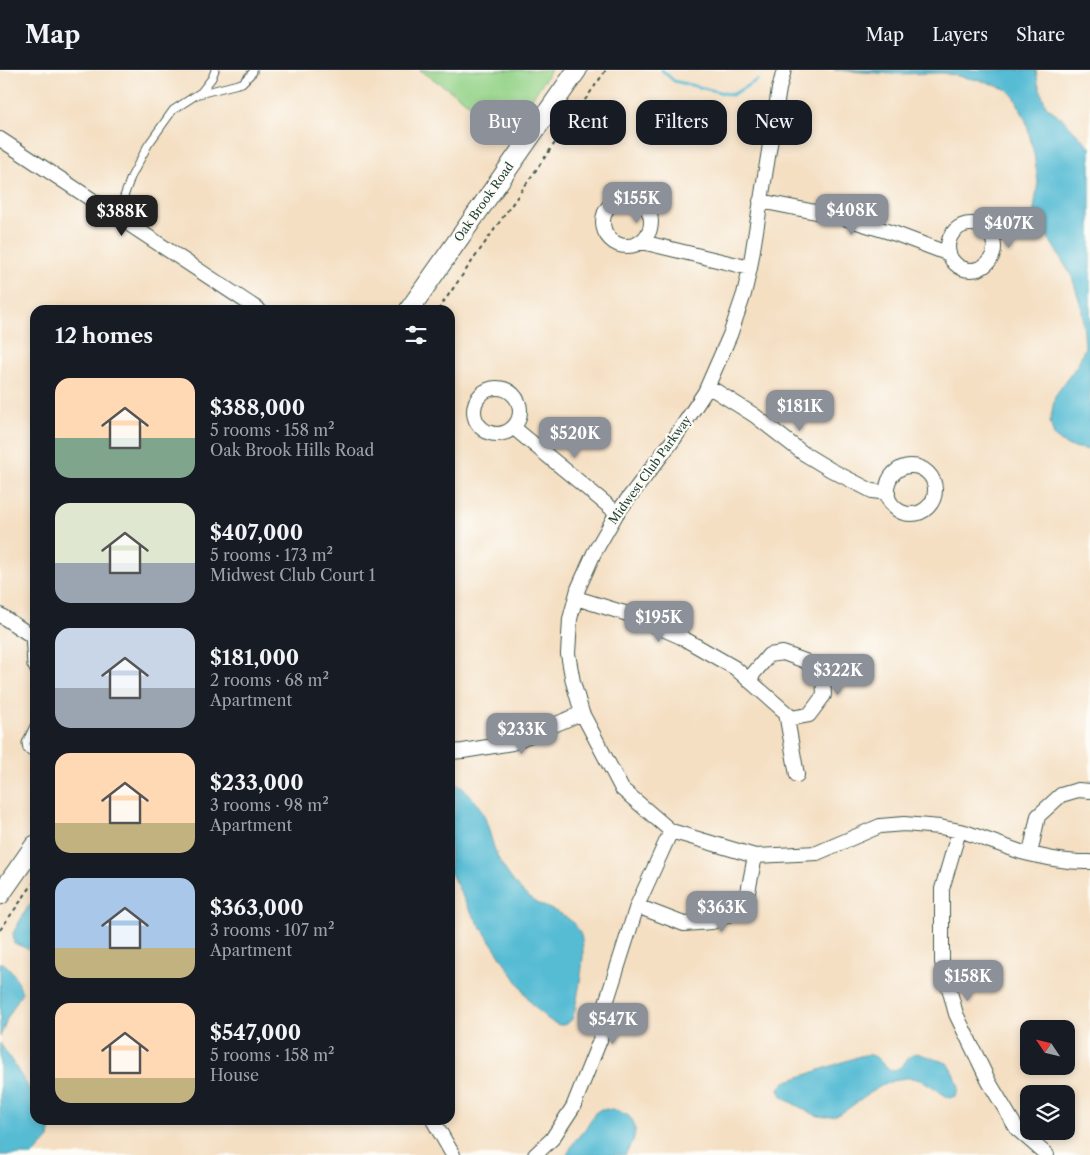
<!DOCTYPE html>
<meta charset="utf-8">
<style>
body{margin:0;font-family:"Libre Caslon Text",serif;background:#20242c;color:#f1f3f6;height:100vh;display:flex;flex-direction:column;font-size:19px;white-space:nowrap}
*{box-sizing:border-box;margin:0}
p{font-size:16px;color:#9ea1a6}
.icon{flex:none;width:28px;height:28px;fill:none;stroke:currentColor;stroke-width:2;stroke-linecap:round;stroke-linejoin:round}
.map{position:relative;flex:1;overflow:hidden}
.drawer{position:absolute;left:30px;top:235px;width:425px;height:820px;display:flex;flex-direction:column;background:#171b24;border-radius:15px;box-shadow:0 2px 8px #0003}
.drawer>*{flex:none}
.hud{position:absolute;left:470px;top:30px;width:475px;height:45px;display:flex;gap:10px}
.needle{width:32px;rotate:305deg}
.controls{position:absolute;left:1020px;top:950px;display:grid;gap:10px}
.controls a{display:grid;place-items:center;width:55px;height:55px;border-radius:10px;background:#171b24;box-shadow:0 2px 8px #0003;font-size:25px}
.price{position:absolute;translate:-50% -42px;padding:0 11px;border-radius:10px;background:#8c9099;color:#fff;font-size:16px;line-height:32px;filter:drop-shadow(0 1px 2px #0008)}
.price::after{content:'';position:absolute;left:50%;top:30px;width:15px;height:11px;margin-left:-8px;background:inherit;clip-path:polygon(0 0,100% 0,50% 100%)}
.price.selected{background:#222;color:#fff}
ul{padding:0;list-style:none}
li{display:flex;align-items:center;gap:15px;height:125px;padding:0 25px}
li span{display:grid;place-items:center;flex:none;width:140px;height:100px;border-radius:15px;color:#555}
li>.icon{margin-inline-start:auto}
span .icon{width:60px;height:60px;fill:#fffc;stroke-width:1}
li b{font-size:21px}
h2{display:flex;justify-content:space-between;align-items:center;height:60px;padding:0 25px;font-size:21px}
.chip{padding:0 18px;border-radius:15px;background:#171b24;box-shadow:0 2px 8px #0003;font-size:18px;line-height:45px}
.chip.selected{background:#8c9099;color:#fff}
header{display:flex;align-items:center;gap:30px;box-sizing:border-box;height:70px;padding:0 25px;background:#171b24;border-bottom:1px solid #363941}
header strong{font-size:24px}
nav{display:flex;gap:28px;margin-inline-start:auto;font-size:18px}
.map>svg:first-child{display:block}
</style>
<header>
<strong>Map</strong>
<nav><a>Map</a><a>Layers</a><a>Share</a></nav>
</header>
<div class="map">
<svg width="1090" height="1085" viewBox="0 0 1090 1085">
<rect width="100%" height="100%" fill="#fdfcf7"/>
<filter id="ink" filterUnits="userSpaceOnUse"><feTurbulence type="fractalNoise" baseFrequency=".02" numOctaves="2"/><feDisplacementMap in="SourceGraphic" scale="10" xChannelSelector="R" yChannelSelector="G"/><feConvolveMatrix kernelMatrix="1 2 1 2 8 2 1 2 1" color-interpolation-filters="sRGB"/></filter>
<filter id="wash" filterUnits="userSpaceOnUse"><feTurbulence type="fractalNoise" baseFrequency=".0096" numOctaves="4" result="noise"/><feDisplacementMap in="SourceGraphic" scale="20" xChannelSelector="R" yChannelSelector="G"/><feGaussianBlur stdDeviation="1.12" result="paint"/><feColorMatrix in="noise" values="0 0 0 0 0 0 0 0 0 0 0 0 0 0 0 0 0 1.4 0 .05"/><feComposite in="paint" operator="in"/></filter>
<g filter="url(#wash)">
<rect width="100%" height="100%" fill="#f4dfc3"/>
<path fill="#94d388" stroke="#5a885e" d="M420 0H551L510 61Z"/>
<path fill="#56bcd4" stroke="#3a7c84" d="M834 0H1036L1038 13 1046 36 1064 50 1090 77V380L1067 376 1054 366 1050 352 1055 326 1078 294 1085 277 1082 239 1072 207 1049 169 1036 155 1033 147 1038 112 1034 84 1026 51 1015 28 1008 20 987 12 943 3 892 4Z
M450 710C457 712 462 718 468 723 475 731 482 739 485 748 490 761 492 775 498 788 501 794 506 801 510 807 516 815 523 823 531 829 548 841 570 842 580 863 583 870 583 878 583 885 583 896 576 940 572 949 570 952 567 954 563 955 552 956 539 941 532 934L469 839 450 802Z
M35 830V882L14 873 13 863 28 837Z
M0 892C12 896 17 911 22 922L7 949 0 967Z
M0 973 35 1027V1050H49L51 1054 49 1068 33 1085H0Z
M917 983 947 993 952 1001 959 1017 958 1022 955 1026 950 1028C937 1022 926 1008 909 1008 890 1008 872 1021 857 1032 848 1039 838 1047 826 1047 815 1047 804 1039 794 1034 787 1030 780 1027 779 1018L785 1012 860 986C879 981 878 993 891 1001 906 998 905 986 917 983Z
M601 1039C621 1039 642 1046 633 1071 631 1075 628 1080 625 1085H567L574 1072 585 1059 595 1043Z"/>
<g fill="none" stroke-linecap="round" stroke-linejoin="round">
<path stroke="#56bcd4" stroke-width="3" d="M662 0 674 11 732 25 757 10"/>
</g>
</g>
<g filter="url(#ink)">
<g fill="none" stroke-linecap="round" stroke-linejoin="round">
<g stroke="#3f5549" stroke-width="9">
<path id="lane" d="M199 24 242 13 253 2V0
M117 146 131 107 148 75 173 40 201 22 212 8 215 0
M29 565 31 595 35 603
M35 654 26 673 27 679 35 684"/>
</g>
<g stroke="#3f5549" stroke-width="16">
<path id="street" d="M784 0 779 19 750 198 744 224 730 265 705 322 674 369 617 443 594 483 578 519 570 549 568 584 573 612 582 643 622 719 671 761 755 786 817 783 880 756 904 754 940 757 965 762 1021 782C1043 787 1067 793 1090 792
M0 69 259 240
M603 152a24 24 0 1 1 48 0a24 24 0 1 1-48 0Z
M760 131 841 147 896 164 949 184
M948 177a23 23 0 1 1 46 0a23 23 0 1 1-46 0Z
M642 172 750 198
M708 316 754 345 803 383 831 400 872 421 888 423
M474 341a23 23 0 1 1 46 0a23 23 0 1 1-46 0Z
M514 358 617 443
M887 420a24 24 0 1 1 48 0a24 24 0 1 1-48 0Z
M576 528 631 545 681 567 735 598 792 648 809 645 824 625 823 606 805 591 783 583 769 585 748 610
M0 545 35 568
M786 643 797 705
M450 682 463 681 512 673 582 643
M959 761 942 819V892L956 944 989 1012 1017 1059 1047 1085
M1030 784 1038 746 1061 725 1078 720 1090 721
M637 836 684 854 712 852 737 841 748 822 755 786
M433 1050 453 1085
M535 1085 552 1069 573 1037 600 970 607 930 637 836 671 761"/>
</g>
<g stroke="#3f5549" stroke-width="21">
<path id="secondary" d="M409 240 577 0
M0 825 35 775"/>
</g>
<path stroke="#3f5549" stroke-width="2" stroke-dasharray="4 4" stroke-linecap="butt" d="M438 240 606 0
M0 860 35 811"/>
<use href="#lane" stroke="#fff" stroke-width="7"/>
<use href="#street" stroke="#fff" stroke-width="14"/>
<use href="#secondary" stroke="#fff" stroke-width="19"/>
</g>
</g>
<g text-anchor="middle" stroke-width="4.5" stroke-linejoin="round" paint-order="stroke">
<g font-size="12" fill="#1f3d34" stroke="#fdfcf7">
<text transform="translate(484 132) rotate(-55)" y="4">Oak Brook Road</text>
<text transform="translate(650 400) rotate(-54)" y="4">Midwest Club Parkway</text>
</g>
</g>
</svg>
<div class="controls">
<a><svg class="needle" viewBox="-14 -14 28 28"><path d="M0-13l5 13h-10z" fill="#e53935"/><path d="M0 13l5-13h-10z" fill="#9ea1a6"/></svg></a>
<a><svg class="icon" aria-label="layers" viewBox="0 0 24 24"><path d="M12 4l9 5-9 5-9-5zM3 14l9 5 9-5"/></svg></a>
</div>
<b class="price" style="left:637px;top:154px">$155K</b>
<b class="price" style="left:852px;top:166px">$408K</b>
<b class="price selected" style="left:122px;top:167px">$388K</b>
<b class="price" style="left:1009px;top:179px">$407K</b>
<b class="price" style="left:800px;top:362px">$181K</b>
<b class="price" style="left:575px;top:389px">$520K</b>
<b class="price" style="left:659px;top:573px">$195K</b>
<b class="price" style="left:838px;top:626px">$322K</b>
<b class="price" style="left:522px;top:685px">$233K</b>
<b class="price" style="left:722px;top:863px">$363K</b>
<b class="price" style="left:968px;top:932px">$158K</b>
<b class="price" style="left:613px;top:975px">$547K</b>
<div class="hud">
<a class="chip selected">Buy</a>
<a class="chip">Rent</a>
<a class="chip">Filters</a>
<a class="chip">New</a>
</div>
<section class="drawer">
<h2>12 homes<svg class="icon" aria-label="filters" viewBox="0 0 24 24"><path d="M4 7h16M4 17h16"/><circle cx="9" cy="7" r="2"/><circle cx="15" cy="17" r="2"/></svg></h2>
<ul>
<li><span style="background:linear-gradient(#ffd9b3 60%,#7fa58c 0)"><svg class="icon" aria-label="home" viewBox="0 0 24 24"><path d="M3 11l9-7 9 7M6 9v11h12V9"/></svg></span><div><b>$388,000</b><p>5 rooms · 158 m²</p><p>Oak Brook Hills Road</p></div></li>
<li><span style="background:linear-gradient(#dfe7d0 60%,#9aa5b1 0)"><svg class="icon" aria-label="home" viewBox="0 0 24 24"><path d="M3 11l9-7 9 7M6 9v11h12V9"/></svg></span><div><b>$407,000</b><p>5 rooms · 173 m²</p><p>Midwest Club Court 1</p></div></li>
<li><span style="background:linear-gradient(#c9d6e8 60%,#9aa5b1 0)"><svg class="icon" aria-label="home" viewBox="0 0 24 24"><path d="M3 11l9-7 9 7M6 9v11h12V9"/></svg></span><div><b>$181,000</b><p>2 rooms · 68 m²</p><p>Apartment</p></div></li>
<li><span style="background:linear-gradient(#ffd9b3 70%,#c2b280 0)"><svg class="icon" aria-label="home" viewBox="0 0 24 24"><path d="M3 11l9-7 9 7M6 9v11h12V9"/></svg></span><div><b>$233,000</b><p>3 rooms · 98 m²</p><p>Apartment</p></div></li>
<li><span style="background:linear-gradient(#a9c7e8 70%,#c2b280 0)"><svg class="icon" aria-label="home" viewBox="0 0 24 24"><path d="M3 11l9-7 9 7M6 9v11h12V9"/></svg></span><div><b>$363,000</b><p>3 rooms · 107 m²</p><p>Apartment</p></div></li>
<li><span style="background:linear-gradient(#ffd9b3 75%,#c2b280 0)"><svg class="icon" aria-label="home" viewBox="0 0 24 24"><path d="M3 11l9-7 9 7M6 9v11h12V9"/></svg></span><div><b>$547,000</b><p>5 rooms · 158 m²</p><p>House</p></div></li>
</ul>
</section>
</div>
